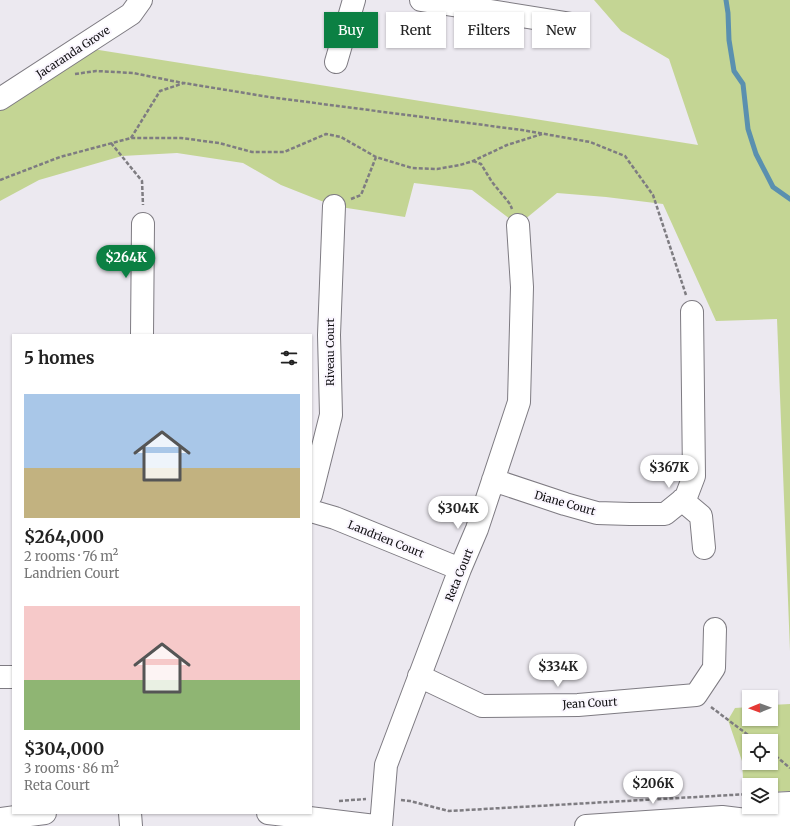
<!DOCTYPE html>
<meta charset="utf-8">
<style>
body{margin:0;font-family:Merriweather,serif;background:#f6f6f6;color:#222;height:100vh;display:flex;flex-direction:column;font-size:15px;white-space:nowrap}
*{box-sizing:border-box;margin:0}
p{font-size:13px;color:#767676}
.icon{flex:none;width:22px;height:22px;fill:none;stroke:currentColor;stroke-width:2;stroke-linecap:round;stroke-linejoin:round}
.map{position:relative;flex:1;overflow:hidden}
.drawer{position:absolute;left:12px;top:334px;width:300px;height:480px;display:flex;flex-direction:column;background:#fff;border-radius:0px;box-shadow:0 1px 3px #0004}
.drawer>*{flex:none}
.banner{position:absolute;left:324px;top:12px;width:380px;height:36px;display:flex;gap:8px}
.needle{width:26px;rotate:269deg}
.fabs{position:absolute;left:742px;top:690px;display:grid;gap:8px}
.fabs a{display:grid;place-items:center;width:36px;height:36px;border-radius:0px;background:#fff;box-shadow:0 1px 3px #0004;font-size:20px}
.price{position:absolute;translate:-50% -34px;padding:0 9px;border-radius:14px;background:#fff;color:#222;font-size:13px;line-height:26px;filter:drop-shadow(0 1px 2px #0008)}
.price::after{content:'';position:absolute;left:50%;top:24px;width:12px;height:9px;margin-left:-6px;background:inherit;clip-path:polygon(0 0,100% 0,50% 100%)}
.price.on{background:#0b8043;color:#fff}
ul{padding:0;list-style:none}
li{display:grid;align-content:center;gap:8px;height:212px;padding:0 12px}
li span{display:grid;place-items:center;height:124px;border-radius:0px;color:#555}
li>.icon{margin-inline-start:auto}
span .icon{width:72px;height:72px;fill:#fffc;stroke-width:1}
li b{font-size:17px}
h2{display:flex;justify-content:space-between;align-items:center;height:48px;padding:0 12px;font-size:17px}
.tag{padding:0 14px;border-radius:0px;background:#fff;box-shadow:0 1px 3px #0004;font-size:14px;line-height:36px}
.tag.on{background:#0b8043;color:#fff}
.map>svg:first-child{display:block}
</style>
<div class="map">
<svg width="790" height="826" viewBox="0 0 790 826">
<rect width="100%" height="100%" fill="#ece9f0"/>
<path fill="#c4d594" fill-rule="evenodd" d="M594 0H790V651L777 319 716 321 663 204 606 197 557 193 518 225 472 190 414 183 405 217 334 206 281 185 243 163 177 153 122 156 39 180 0 201V99L80 47 698 145 669 59 621 31Z
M790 704V791L771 792V785H749V794H744L742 761 728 720 735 708 749 707V719H771V705ZM749 741H771V763H749Z"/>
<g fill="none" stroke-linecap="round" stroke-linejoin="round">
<path stroke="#5a90af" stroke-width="5" d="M726 0 728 13 729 40 734 71 743 84 748 129 756 154 773 187 790 199"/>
<g stroke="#7e7b82" stroke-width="24">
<path id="minor" d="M421 0 578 25
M336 62 354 0
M0 99 131 14 141 0
M142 335 143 224
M493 480 565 504 597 513 630 514H665L686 497 694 476 692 312
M311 495 331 415 329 335 334 206
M682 500 701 516 704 548
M311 511 335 518 460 569
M419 676 482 706 578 705 696 695 714 668 715 629
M0 677H13
M771 804 790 803
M130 813 131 826
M268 813 375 826
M0 819 45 813
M381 826 386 765 460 569 477 529 519 402 522 287 518 225
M586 826 722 817 772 823H790"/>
</g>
<path stroke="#7e7c81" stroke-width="2.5" stroke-dasharray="4 2" stroke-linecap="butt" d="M75 74 96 71 133 73 183 83
M131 138 160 91 184 83 269 97 522 130 590 142 625 156 653 195 686 295
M111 143 142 181 143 205
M473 161 481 164 492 182 510 204 512 209
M0 180 60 157 131 138H181L219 143 252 152H284L326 134 341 137 376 157 412 168 437 169 460 165 473 161 507 145 542 134
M351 199 361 195 376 157
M711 707 756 741
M771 752 790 768
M401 800 410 801 449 811 749 794
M339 801 366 799"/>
<use href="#minor" stroke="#fff" stroke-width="22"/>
</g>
<g text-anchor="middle" stroke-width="4" stroke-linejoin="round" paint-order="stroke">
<g font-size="11" fill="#100f12" stroke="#faf6fe">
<text transform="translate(73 52) rotate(-33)" y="4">Jacaranda Grove</text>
<text transform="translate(330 352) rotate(-90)" y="4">Riveau Court</text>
<text transform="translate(565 503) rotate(16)" y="4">Diane Court</text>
<text transform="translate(386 539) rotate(22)" y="4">Landrien Court</text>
<text transform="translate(459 575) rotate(-68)" y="4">Reta Court</text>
<text transform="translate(590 703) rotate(-3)" y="4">Jean Court</text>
</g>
</g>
</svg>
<div class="fabs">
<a><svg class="needle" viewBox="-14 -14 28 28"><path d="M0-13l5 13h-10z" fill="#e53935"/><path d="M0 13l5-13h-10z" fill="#767676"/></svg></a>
<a><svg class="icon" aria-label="locate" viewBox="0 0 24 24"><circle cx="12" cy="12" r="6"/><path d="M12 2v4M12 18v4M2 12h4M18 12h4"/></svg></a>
<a><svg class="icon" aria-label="layers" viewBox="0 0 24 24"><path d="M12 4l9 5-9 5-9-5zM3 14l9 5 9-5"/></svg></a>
</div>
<b class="price on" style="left:126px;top:279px">$264K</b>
<b class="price" style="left:669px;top:489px">$367K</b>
<b class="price" style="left:458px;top:530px">$304K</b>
<b class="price" style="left:558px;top:688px">$334K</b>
<b class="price" style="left:653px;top:805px">$206K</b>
<div class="banner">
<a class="tag on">Buy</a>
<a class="tag">Rent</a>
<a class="tag">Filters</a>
<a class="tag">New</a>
</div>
<section class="drawer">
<h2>5 homes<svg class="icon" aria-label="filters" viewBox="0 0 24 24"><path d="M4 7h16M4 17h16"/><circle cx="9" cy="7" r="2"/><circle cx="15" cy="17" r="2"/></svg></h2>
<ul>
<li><span style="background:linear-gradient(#a9c7e8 60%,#c2b280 0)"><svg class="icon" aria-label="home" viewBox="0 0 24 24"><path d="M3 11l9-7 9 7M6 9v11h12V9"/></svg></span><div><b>$264,000</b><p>2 rooms · 76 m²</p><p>Landrien Court</p></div></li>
<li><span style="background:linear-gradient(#f6c9c9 60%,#8fb573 0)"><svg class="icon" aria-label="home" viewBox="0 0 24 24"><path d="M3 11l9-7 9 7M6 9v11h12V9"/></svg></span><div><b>$304,000</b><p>3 rooms · 86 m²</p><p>Reta Court</p></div></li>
</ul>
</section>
</div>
